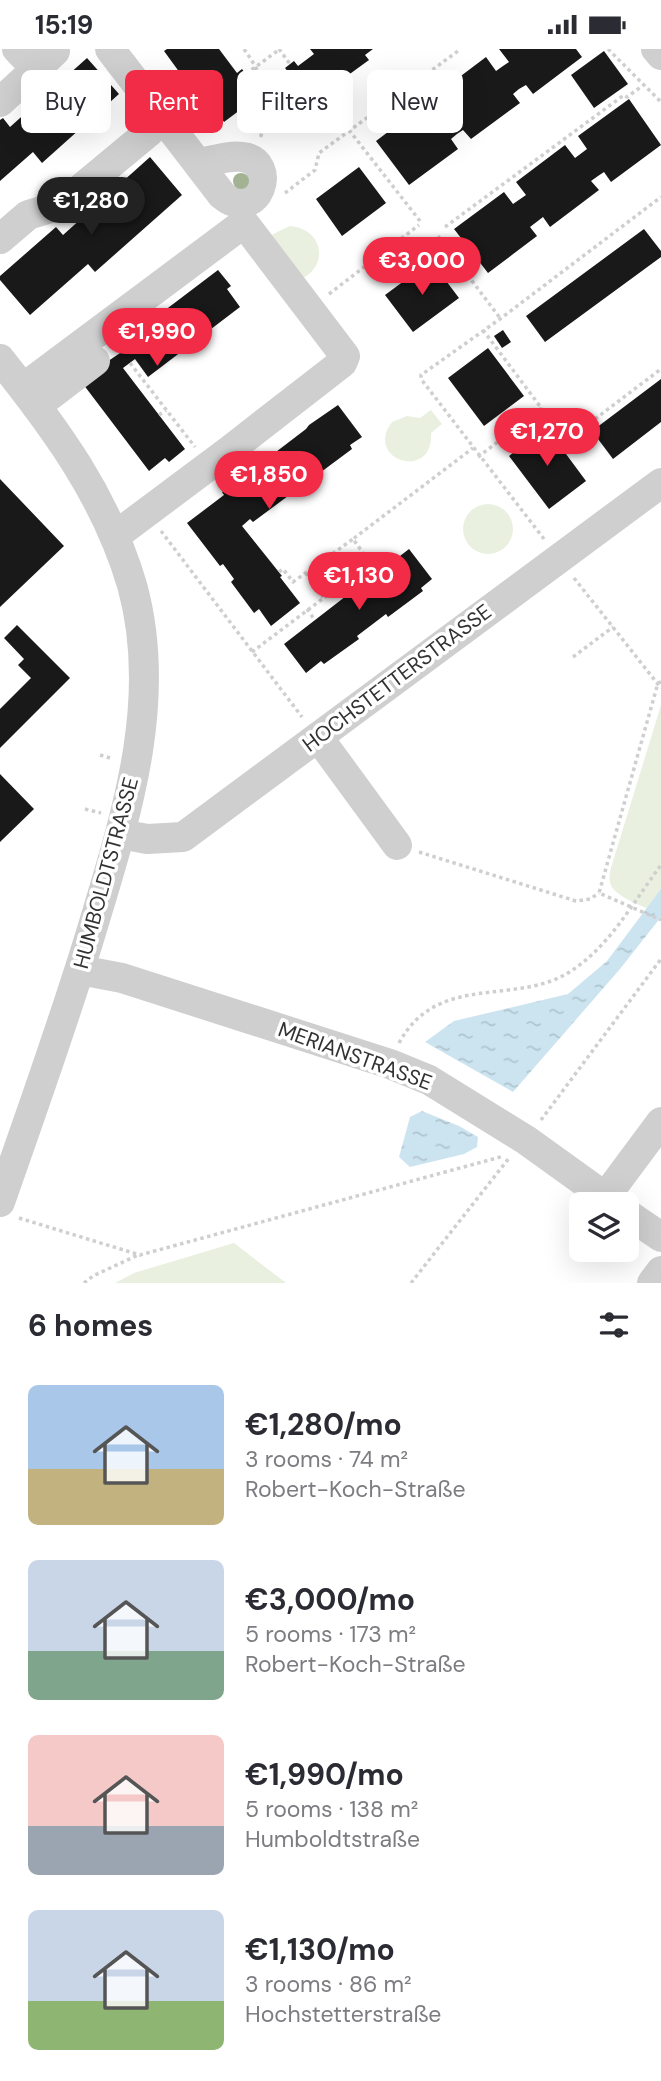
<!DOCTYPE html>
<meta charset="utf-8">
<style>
body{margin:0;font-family:"DM Sans",sans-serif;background:#f7f7f7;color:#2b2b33;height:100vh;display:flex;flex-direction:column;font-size:26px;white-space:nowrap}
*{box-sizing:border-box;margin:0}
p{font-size:23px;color:#7c7c81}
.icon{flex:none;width:38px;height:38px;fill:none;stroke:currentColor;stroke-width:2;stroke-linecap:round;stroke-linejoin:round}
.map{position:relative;height:1234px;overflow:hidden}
.drawer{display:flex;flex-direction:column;background:#fff;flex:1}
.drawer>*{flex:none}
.banner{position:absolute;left:21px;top:21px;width:620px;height:63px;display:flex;gap:14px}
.tools{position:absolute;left:569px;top:1143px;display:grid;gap:14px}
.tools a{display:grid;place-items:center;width:70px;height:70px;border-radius:10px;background:#fff;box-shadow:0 7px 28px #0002;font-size:35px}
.price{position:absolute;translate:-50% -60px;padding:0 16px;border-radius:24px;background:#f22c47;color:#fff;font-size:23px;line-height:46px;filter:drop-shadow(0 2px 4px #0008)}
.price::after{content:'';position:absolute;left:50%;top:42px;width:21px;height:16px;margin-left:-10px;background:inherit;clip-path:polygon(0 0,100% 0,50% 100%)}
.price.current{background:#222;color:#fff}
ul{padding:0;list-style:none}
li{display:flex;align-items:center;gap:21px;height:175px;padding:0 28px}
li span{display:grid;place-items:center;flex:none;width:196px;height:140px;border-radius:10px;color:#555}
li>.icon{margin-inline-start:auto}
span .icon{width:84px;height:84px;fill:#fffc;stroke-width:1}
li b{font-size:30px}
h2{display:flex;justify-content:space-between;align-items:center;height:84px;padding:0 28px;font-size:30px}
.pill{padding:0 24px;border-radius:10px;background:#fff;box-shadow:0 7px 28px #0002;font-size:24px;line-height:63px}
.pill.current{background:#f22c47;color:#fff}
.status{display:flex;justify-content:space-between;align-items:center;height:49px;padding:0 35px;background:#fff;direction:ltr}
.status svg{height:19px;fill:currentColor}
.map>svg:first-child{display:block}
</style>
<div class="status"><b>15:19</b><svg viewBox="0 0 49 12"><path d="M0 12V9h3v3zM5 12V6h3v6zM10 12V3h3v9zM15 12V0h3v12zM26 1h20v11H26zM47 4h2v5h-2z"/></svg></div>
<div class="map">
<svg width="661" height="1234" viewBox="0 0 661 1234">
<defs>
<pattern id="water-ripples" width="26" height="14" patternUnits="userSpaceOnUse" patternTransform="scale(1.75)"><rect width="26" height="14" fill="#cce4f0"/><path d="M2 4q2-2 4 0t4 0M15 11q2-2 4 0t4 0" fill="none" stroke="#b0c4ce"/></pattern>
</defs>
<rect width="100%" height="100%" fill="#fff"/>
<path fill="#e9f0e0" d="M290 177C324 180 330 218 299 231L268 192 273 185Z
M431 361 442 375 431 384C434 433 363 411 392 373L407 367 420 369Z
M463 480a25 25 0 1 1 50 0a25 25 0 1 1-50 0Z
M661 656V865C648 859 612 848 610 833 609 829 610 826 610 822Z
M234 1194 286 1234H115L134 1224Z"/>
<path fill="url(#water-ripples)" d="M661 840V868L620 920 513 1043 425 993 454 972 568 945 607 912Z
M422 1062 459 1077 478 1088 477 1098 464 1105 410 1118 399 1108 410 1068Z"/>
<path fill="#191919" d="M167 0H219L237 24 242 20 249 29 244 33 256 49 224 73 217 63 212 67 196 45 200 42 185 21 180 24 164 2Z
M310 0H373L365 6 369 11 347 27 343 23 333 31 337 37 328 45 331 50 309 66 306 61 295 69 271 37 289 24 285 19 294 12 298 17 314 5Z
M499 0H576L582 8 533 45 526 36 519 40 513 45 520 54 471 90 463 81 457 85 451 90 458 100 409 136 376 92 425 55 433 67 440 63 446 58 437 45 486 8 496 22 503 17 509 13Z
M604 2 628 35 594 59 571 26Z
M87 9 119 45 42 114 33 103 0 132V71L3 69 10 78Z
M629 50 661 96 611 133 604 123 598 127 591 132 599 141 550 178 543 168 530 178 537 187 488 224 454 180 504 143 513 155 526 146 516 133 565 96 575 109 587 100 578 87Z
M150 108 182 146 95 223 88 215 30 266 0 231V227L56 178 63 186Z
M359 118 386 154 342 187 316 150Z
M644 180 661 202V208L545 293 526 267Z
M431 212 459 249 413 283 385 246Z
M218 221 231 237 227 240 240 258 148 328 135 310 123 319 185 400 169 413 165 409 149 422 80 331 132 296 127 290Z
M503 281 511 293 502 299 494 287Z
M488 299 524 347 484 377 448 329Z
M661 330V373L613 410 592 382Z
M338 356 362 388 350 396 352 400 317 426 315 423 309 427 286 444 288 447 253 473 250 470 242 477 282 527 280 528 300 554 271 577 259 560 254 564 231 533 234 530 223 515 220 517 187 474 224 446 222 443 243 428 241 426 250 420 251 422 306 380 309 376Z
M546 378 586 432 549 460 509 407Z
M0 430 64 497 0 558Z
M409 500 432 530 421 539 423 542 388 568 386 565 357 587 359 590 324 615 321 612 306 624 284 595 381 520 382 521Z
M17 576 70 629 0 699V660L31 629 18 616 24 610 4 589Z
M0 725 34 760 0 793Z"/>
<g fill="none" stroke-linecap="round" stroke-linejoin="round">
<path stroke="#cfcfcf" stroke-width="3.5" stroke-dasharray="3.5 3.5" stroke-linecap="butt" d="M244 0C265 30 275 53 260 89
M279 0 290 15
M608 0 661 53
M246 25 280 0
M349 81 420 172
M285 144 315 121 319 104 458 2
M445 178 624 46 627 48 645 35
M438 187 500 269
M329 245 419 176
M483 281 566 392 661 320
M130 314 195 398
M159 366 166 361
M565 403 572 398 566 392
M478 408 542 359
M161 482 302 668
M544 490 421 330V326L500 270 661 148
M279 523 283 520 293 533 353 490
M377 523 353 490 473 399
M306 524 323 548
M574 529 661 639
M307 560 314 570
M252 603 370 514
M573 608 613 578
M661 633 658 634 599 844 661 871
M100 706 110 709
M85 760 101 764
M419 803 576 852 590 850 599 844
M399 994C438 922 517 958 571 922 610 897 634 852 661 816
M541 1071 661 910
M19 1169 140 1206 504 1107
M84 1234 93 1227 138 1206
M411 1234 509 1109"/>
<path stroke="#cfcfcf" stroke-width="30" d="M110 0 222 146C258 176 280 112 242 108 229 106 212 112 199 114
M656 0 661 6
M36 20 55 2
M0 53 36 20 17 0
M0 190 28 166 61 156 149 83
M0 310C56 380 106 448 132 536 164 651 126 767 93 877 65 970 32 1061 0 1153
M23 339 244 174 345 307 342 314 230 401 115 487
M36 357 95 312
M318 688 397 796
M121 785 147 790 183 788 661 434
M80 921 122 929 390 1015 429 1031 526 1091 615 1155
M606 1147 661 1073
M626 1164 661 1188
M652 1234 661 1222"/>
</g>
<circle fill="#a3b293" cx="241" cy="132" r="8"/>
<g text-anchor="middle" stroke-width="7" stroke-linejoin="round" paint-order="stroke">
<g font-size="21" fill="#323232" stroke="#fff">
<text transform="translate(397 629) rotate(-37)" y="7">HOCHSTETTERSTRASSE</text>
<text transform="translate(106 824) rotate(-75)" y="7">HUMBOLDTSTRASSE</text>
<text transform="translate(355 1007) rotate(20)" y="7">MERIANSTRASSE</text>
</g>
</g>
</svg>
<div class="tools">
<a><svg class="icon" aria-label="layers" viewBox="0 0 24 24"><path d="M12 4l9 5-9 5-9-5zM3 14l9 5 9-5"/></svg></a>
</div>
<b class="price current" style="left:91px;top:188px">€1,280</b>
<b class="price" style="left:422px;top:248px">€3,000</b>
<b class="price" style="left:157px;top:319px">€1,990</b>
<b class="price" style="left:547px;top:419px">€1,270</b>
<b class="price" style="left:269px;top:462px">€1,850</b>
<b class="price" style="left:359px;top:563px">€1,130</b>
<div class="banner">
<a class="pill">Buy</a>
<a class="pill current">Rent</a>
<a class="pill">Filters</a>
<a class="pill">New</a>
</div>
</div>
<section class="drawer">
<h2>6 homes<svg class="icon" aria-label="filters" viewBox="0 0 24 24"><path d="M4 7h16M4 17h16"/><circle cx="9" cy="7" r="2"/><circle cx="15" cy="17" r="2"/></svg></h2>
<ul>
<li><span style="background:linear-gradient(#a9c7e8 60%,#c2b280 0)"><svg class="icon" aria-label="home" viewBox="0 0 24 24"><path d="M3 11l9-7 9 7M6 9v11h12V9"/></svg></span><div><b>€1,280/mo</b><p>3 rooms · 74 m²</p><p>Robert-Koch-Straße</p></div></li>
<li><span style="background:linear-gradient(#c9d6e8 65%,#7fa58c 0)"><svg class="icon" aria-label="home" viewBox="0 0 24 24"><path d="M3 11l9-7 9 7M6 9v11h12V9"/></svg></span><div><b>€3,000/mo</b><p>5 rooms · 173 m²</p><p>Robert-Koch-Straße</p></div></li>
<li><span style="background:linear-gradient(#f6c9c9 65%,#9aa5b1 0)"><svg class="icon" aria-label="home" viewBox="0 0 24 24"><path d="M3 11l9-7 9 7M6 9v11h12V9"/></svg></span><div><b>€1,990/mo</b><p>5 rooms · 138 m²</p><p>Humboldtstraße</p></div></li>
<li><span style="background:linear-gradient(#c9d6e8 65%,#8fb573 0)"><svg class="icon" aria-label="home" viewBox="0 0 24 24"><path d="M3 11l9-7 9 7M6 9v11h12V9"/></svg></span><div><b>€1,130/mo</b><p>3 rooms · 86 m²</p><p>Hochstetterstraße</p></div></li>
</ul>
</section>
